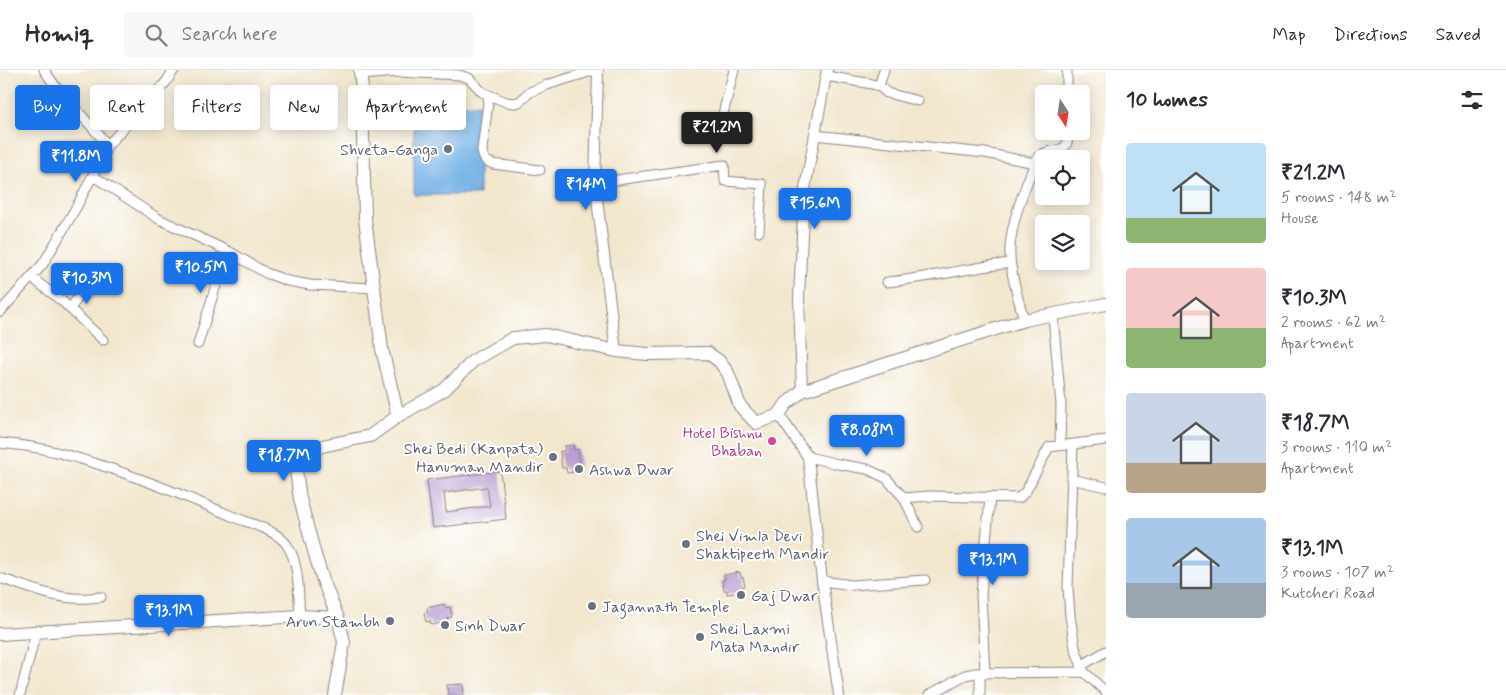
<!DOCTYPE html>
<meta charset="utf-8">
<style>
body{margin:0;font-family:Mynerve,sans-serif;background:#f7f7f7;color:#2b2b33;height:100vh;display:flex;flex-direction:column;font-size:19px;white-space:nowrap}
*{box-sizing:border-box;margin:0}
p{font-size:16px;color:#7c7c81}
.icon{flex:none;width:28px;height:28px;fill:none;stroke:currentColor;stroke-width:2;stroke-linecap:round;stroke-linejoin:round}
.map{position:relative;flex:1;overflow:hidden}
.drawer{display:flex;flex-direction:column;background:#fff;width:400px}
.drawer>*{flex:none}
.hud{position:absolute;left:15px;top:15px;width:475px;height:45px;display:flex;gap:10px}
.needle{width:32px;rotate:168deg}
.tools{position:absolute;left:1035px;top:15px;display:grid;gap:10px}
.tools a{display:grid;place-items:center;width:55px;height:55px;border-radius:5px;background:#fff;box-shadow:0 2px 12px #0003;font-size:25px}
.price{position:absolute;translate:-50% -42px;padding:0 11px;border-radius:5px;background:#1a73e8;color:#fff;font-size:16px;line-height:32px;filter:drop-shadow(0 1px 2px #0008)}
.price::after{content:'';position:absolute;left:50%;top:30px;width:15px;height:11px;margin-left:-8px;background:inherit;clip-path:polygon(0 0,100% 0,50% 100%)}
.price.active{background:#222;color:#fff}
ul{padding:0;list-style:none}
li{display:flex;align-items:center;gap:15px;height:125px;padding:0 20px}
li span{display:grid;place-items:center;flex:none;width:140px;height:100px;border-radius:5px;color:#555}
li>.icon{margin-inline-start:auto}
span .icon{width:60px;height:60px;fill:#fffc;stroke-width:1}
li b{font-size:21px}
h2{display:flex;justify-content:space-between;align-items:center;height:60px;padding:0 20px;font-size:21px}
.chip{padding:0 18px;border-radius:5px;background:#fff;box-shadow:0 2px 12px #0003;font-size:18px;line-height:45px}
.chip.active{background:#1a73e8;color:#fff}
header{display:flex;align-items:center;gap:30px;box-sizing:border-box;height:70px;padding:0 25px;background:#fff;border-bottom:1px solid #e1e1e2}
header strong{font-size:24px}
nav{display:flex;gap:28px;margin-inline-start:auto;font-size:18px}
.search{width:350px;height:45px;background:#f7f7f7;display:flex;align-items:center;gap:12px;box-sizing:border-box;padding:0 18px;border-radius:5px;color:#7c7c81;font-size:19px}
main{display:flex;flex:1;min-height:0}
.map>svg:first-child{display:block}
</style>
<header>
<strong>Homiq</strong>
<div class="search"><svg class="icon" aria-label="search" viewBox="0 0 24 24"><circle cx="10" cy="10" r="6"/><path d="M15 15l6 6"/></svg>Search here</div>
<nav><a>Map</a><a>Directions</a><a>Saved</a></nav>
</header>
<main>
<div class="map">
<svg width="1106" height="625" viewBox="0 0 1106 625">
<rect width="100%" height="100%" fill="#fff"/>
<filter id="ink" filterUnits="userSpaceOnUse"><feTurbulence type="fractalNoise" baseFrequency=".02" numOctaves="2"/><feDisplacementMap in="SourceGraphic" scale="10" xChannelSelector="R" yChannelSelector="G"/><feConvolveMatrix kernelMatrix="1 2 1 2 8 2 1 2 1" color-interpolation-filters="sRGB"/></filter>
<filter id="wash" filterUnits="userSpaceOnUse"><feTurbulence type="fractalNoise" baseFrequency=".0096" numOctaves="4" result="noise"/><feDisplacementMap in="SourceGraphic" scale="20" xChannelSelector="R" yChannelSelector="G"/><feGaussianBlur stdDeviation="1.12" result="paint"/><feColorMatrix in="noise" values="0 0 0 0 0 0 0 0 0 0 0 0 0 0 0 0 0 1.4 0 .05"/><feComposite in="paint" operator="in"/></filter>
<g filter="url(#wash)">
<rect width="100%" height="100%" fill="#f2e6cd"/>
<path fill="#72b1e5" stroke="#4a6a90" d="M479 34V125H414V35Z"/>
<g id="blocks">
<path fill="#ba9ed0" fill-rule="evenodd" d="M573 375 574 380 578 379 580 396 576 397 577 402 567 403 566 398H562L560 381H565L564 376Z
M500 401 506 449 433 458 427 410ZM487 417 490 436 446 442 444 423Z
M740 502 741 508 743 507 745 516 741 517 742 522 727 524V520H724L722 510H725L724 505Z
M444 534 445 538 450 537 452 547 447 548 448 552 431 555 430 551 426 552 424 543 428 542 427 538Z
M463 614 464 625H448L447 615Z"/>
</g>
</g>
<g filter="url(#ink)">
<use href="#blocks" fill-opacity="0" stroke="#8a8484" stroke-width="1"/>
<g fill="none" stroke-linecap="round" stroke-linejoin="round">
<g stroke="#8a8484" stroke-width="11">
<path id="minor" d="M44 0 56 17 108 75
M360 5 398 2 459 5 469 8 482 22 506 32 514 33 519 32 530 22 547 15 595 0
M826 6 872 14 879 16 887 23 918 31
M879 16 884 0
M1067 24V0
M489 25 482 80C483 89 485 91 493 94L540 100
M718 64 734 0
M814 65 985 83 1035 93
M93 106 159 149 230 182 266 203 288 211 310 215 374 218
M595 113 724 95 725 111 762 114 759 162
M31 207 63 232 103 270
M887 212C928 208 969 198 1010 193
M70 239 85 217
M0 242 43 194 77 136 108 75 166 12 174 0
M1053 246 1061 335 1060 375
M1024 250C1019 230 1011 208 1010 186 1008 159 1026 113 1038 87 1051 74 1070 89 1068 61
M198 274 217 212 230 182
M0 373C19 375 38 377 56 382 117 398 176 422 234 447 251 454 277 460 287 475 300 494 298 524 300 546
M1073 374 1068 517 1070 546 1075 578 1084 602
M808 387 838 394 867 399 886 408 904 428
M1071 409 1106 417
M918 457 904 428 929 426 1019 428 1026 421 1049 377 1106 370
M0 508C24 516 48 526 73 528 82 529 92 528 101 527
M822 511 852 515 925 510
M1081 596 1106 581
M980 603V625
M985 604 981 525 990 428
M20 625 36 562
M929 625 965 605 976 603 1084 602 1106 622"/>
</g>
<g stroke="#8a8484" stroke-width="12">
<path id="tertiary" d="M598 0 595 113 616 281
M802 321 799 228 804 124 827 0
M779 345 808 387 822 511 839 625"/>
</g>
<g stroke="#8a8484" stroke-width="14">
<path id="secondary" d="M360 0 362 19 365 149 382 279 398 346
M0 564 300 546 338 548
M335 625 344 572 338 548 324 513 315 485 300 429 296 400 301 386 322 376 370 366 398 346 444 320 473 291 513 268 546 265 616 281 647 284 708 283 719 291 728 303 740 336 756 353 779 345 786 334 802 321 1024 250 1106 234"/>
</g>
<use href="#minor" stroke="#fff" stroke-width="9"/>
<use href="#tertiary" stroke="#fff" stroke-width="10"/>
<use href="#secondary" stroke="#fff" stroke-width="12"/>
</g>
</g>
<g fill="#6b7280" stroke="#fff" stroke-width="2">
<circle cx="448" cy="79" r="5"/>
<circle cx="553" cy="387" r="5"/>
<circle cx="579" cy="399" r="5"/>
<circle cx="686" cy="474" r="5"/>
<circle cx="741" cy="525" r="5"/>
<circle cx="592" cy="536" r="5"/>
<circle cx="390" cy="551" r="5"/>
<circle cx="445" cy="555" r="5"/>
<circle cx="700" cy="567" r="5"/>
</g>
<circle fill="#d1479c" stroke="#fff" stroke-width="2" cx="772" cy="371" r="5"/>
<g text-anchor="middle" stroke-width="4" stroke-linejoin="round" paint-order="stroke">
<g font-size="16" fill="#5b616d" stroke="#fff" text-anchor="start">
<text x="438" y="85" text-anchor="end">Shveta-Ganga</text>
<text x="543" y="384" text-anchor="end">Shei Bedi (Kanpata)<tspan x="543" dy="18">Hanuman Mandir</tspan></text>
<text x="589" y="405">Ashwa Dwar</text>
<text x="696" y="471">Shei Vimla Devi<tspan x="696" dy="18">Shaktipeeth Mandir</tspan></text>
<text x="751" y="531">Gaj Dwar</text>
<text x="602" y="542">Jagannath Temple</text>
<text x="380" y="557" text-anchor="end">Arun Stambh</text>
<text x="455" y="561">Sinh Dwar</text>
<text x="710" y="564">Shei Laxmi<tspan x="710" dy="18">Mata Mandir</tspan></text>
</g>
<g font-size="16" fill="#b23c85" stroke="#fff" text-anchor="end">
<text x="762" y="368">Hotel Bishnu<tspan x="762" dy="18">Bhaban</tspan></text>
</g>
</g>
</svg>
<div class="tools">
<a><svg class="needle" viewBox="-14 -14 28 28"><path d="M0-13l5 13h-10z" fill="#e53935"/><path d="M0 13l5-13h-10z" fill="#7c7c81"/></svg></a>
<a><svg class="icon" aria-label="locate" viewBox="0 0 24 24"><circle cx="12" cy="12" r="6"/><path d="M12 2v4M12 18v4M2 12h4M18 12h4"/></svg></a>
<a><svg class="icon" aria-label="layers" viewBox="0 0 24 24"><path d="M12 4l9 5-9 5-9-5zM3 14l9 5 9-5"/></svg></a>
</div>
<b class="price active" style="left:717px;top:84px">₹21.2M</b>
<b class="price" style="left:76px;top:113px">₹11.8M</b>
<b class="price" style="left:586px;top:141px">₹14M</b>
<b class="price" style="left:815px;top:160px">₹15.6M</b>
<b class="price" style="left:201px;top:224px">₹10.5M</b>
<b class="price" style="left:87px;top:235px">₹10.3M</b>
<b class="price" style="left:867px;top:387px">₹8.08M</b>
<b class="price" style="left:284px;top:412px">₹18.7M</b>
<b class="price" style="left:993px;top:516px">₹13.1M</b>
<b class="price" style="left:169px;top:567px">₹13.1M</b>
<div class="hud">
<a class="chip active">Buy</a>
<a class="chip">Rent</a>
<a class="chip">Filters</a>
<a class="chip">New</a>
<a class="chip">Apartment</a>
</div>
</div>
<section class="drawer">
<h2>10 homes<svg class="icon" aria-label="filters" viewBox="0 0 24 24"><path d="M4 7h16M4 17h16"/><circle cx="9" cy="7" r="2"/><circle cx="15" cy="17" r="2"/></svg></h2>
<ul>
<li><span style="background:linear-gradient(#bfe0f5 75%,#8fb573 0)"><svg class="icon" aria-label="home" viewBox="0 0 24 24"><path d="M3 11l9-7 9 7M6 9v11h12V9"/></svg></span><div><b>₹21.2M</b><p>5 rooms · 148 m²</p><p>House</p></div></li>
<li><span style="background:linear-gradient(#f6c9c9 60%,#8fb573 0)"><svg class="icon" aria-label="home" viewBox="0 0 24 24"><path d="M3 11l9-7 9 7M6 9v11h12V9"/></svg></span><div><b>₹10.3M</b><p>2 rooms · 62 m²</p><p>Apartment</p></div></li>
<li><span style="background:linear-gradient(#c9d6e8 70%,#b9a48a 0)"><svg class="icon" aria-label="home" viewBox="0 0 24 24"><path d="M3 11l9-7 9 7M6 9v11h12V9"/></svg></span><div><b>₹18.7M</b><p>3 rooms · 110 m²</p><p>Apartment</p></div></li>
<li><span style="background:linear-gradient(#a9c7e8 65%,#9aa5b1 0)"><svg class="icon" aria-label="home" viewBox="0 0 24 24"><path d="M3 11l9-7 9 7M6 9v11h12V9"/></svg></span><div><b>₹13.1M</b><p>3 rooms · 107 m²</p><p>Kutcheri Road</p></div></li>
</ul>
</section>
</main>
